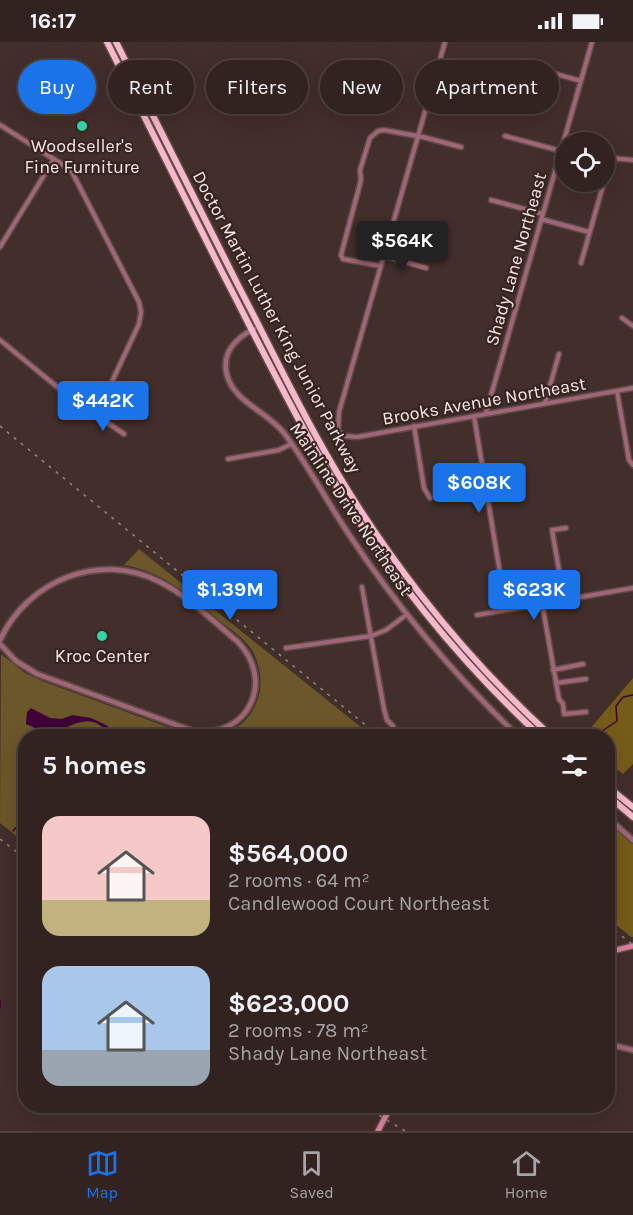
<!DOCTYPE html>
<meta charset="utf-8">
<style>
body{margin:0;font-family:Karla,sans-serif;background:#3d2f2d;color:#f1f3f6;height:100vh;display:flex;flex-direction:column;font-size:22px;white-space:nowrap}
*{box-sizing:border-box;margin:0}
p{font-size:20px;color:#a8a4a5}
.icon{flex:none;width:33px;height:33px;fill:none;stroke:currentColor;stroke-width:2;stroke-linecap:round;stroke-linejoin:round}
.map{position:relative;flex:1;overflow:hidden}
.details{position:absolute;left:18px;top:687px;width:597px;height:384px;display:flex;flex-direction:column;background:#322220;border-radius:24px;box-shadow:0 6px 24px #0002,0 0 0 2px #4d3f3e}
.details>*{flex:none}
.banner{position:absolute;left:18px;top:18px;width:597px;height:54px;display:flex;gap:12px}
.controls{position:absolute;left:555px;top:90px;display:grid;gap:12px}
.controls a{display:grid;place-items:center;width:60px;height:60px;border-radius:50%;background:#322220;box-shadow:0 6px 24px #0002,0 0 0 2px #4d3f3e;font-size:30px}
.price{position:absolute;translate:-50% -51px;padding:0 14px;border-radius:6px;background:#1a73e8;color:#fff;font-size:20px;line-height:39px;filter:drop-shadow(0 2px 3px #0008)}
.price::after{content:'';position:absolute;left:50%;top:36px;width:18px;height:14px;margin-left:-9px;background:inherit;clip-path:polygon(0 0,100% 0,50% 100%)}
.price.on{background:#222;color:#fff}
ul{padding:0;list-style:none}
li{display:flex;align-items:center;gap:18px;height:150px;padding:0 24px}
li span{display:grid;place-items:center;flex:none;width:168px;height:120px;border-radius:18px;color:#555}
li>.icon{margin-inline-start:auto}
span .icon{width:72px;height:72px;fill:#fffc;stroke-width:1}
li b{font-size:26px}
h2{display:flex;justify-content:space-between;align-items:center;height:72px;padding:0 24px;font-size:26px}
.pill{padding:0 21px;border-radius:27px;background:#322220;box-shadow:0 6px 24px #0002,0 0 0 2px #4d3f3e;font-size:21px;line-height:54px}
.pill.on{background:#1a73e8;color:#fff}
.status{display:flex;justify-content:space-between;align-items:center;height:42px;padding:0 30px;background:#322220;direction:ltr}
.status svg{height:16px;fill:currentColor}
.dock{display:flex;justify-content:space-around;align-items:center;height:84px;border-top:2px solid #4d3f3e;background:#322220;font-size:16px;color:#a8a4a5}
.dock a{display:grid;justify-items:center;gap:3px}
.dock .on{color:#1a73e8}
.map>svg:first-child{display:block}
</style>
<div class="status"><b>16:17</b><svg viewBox="0 0 49 12"><path d="M0 12V9h3v3zM5 12V6h3v6zM10 12V3h3v9zM15 12V0h3v12zM26 1h20v11H26zM47 4h2v5h-2z"/></svg></div>
<div class="map">
<svg width="633" height="1089" viewBox="0 0 633 1089">
<rect width="100%" height="100%" fill="#422e2a"/>
<path fill="#6b5729" d="M139 507 372 694H215C232 691 246 681 254 666 264 648 262 626 252 608 244 596 230 587 218 577 189 553 163 530 124 523Z
M1 612 25 631 42 639 192 694H26L25 801 0 781Z"/>
<path fill="#765c19" d="M633 636V722L623 732 608 720V694H584Z
M608 776 633 796V895H631L608 876Z"/>
<path fill="#3f0137" d="M31 666 50 676 62 677 72 673 91 676 106 683 122 694C112 695 109 689 101 684 86 672 66 686 51 693L26 682 27 670Z"/>
<g fill="none" stroke-linecap="round" stroke-linejoin="round">
<path stroke="#3f0137" stroke-width="1.5" d="M598 694 602 689 617 679 616 664 623 655 633 653
M13 789 26 775
M0 959V966"/>
<g stroke="#5f4c48" stroke-width="7">
<path id="minor" d="M445 0 339 370 338 389 345 394 357 395 633 346
M531 25 581 39
M0 83 71 128 139 260 141 270 139 282 108 348 95 371
M505 94 561 109
M604 136 611 116 633 118
M491 158 543 172
M541 177 589 190
M0 205 54 117
M384 214 426 226
M581 221 604 140
M381 224 343 217 341 213 361 138 360 128 370 96 378 89 384 88 423 95 461 105
M622 276 633 284
M0 298 67 353 124 392
M617 349 629 418 633 423
M545 361 559 312
M486 371 592 0
M474 374 506 567
M414 384 424 446 430 456
M228 417 279 408 291 402
M362 545 384 667 387 678 393 684
M564 557 552 488 566 486
M542 561 559 657 563 662 564 672 586 670
M477 573 633 546
M286 606 371 594 386 588 406 573
M553 628 583 622
M556 641 586 637"/>
</g>
<g stroke="#5f4c48" stroke-width="8">
<path id="tertiary" d="M254 287C236 296 221 311 227 333 234 360 268 370 284 391 308 423 326 458 348 491 397 565 454 633 518 694
M0 598C28 538 100 509 160 540 188 554 213 579 237 599 276 638 249 697 193 689L37 632 16 619 0 602
M608 776 633 798
M608 1002 633 1008"/>
</g>
<g stroke="#5f4c48" stroke-width="8">
<path id="secondary" d="M608 910 633 904
M378 1089 391 1064"/>
</g>
<g stroke="#5f4c48" stroke-width="9">
<path id="trunk" d="M107 0C145 76 183 152 221 228 262 307 301 388 349 464 402 548 467 626 540 694
M116 0C156 81 197 162 238 243 264 293 288 343 315 392 376 504 457 608 551 694
M608 745 633 765
M608 754 633 775"/>
</g>
<use href="#minor" stroke="#a06676" stroke-width="4"/>
<use href="#tertiary" stroke="#a06676" stroke-width="4.5"/>
<use href="#secondary" stroke="#dd819b" stroke-width="5"/>
<use href="#trunk" stroke="#f7b8c9" stroke-width="6"/>
<path stroke="#978683" stroke-width="1.5" stroke-dasharray="3 6" stroke-linecap="butt" d="M0 384 379 694
M0 797 26 817
M608 883 633 903
M364 1064 405 1089"/>
</g>
<g fill="#34d4a8" stroke="#372421" stroke-width="2">
<circle cx="82" cy="84" r="6"/>
<circle cx="102" cy="594" r="6"/>
</g>
<g text-anchor="middle" stroke-width="4.5" stroke-linejoin="round" paint-order="stroke">
<g font-size="18" fill="#f5e8e5" stroke="#372421">
<text x="82" y="110">Woodseller's<tspan x="82" dy="21">Fine Furniture</tspan></text>
<text x="102" y="620">Kroc Center</text>
</g>
<g font-size="18" fill="#f5e8e5" stroke="#372421">
<text transform="translate(516 217) rotate(-74)" y="6">Shady Lane Northeast</text>
<text transform="translate(277 280) rotate(62)" y="6">Doctor Martin Luther King Junior Parkway</text>
<text transform="translate(484 359) rotate(-10)" y="6">Brooks Avenue Northeast</text>
<text transform="translate(351 467) rotate(56)" y="6">Mainline Drive Northeast</text>
</g>
</g>
</svg>
<div class="controls">
<a><svg class="icon" aria-label="locate" viewBox="0 0 24 24"><circle cx="12" cy="12" r="6"/><path d="M12 2v4M12 18v4M2 12h4M18 12h4"/></svg></a>
</div>
<b class="price on" style="left:402px;top:230px">$564K</b>
<b class="price" style="left:103px;top:390px">$442K</b>
<b class="price" style="left:479px;top:472px">$608K</b>
<b class="price" style="left:230px;top:579px">$1.39M</b>
<b class="price" style="left:534px;top:579px">$623K</b>
<div class="banner">
<a class="pill on">Buy</a>
<a class="pill">Rent</a>
<a class="pill">Filters</a>
<a class="pill">New</a>
<a class="pill">Apartment</a>
</div>
<section class="details">
<h2>5 homes<svg class="icon" aria-label="filters" viewBox="0 0 24 24"><path d="M4 7h16M4 17h16"/><circle cx="9" cy="7" r="2"/><circle cx="15" cy="17" r="2"/></svg></h2>
<ul>
<li><span style="background:linear-gradient(#f6c9c9 70%,#c2b280 0)"><svg class="icon" aria-label="home" viewBox="0 0 24 24"><path d="M3 11l9-7 9 7M6 9v11h12V9"/></svg></span><div><b>$564,000</b><p>2 rooms · 64 m²</p><p>Candlewood Court Northeast</p></div></li>
<li><span style="background:linear-gradient(#a9c7e8 70%,#9aa5b1 0)"><svg class="icon" aria-label="home" viewBox="0 0 24 24"><path d="M3 11l9-7 9 7M6 9v11h12V9"/></svg></span><div><b>$623,000</b><p>2 rooms · 78 m²</p><p>Shady Lane Northeast</p></div></li>
</ul>
</section>
</div>
<nav class="dock">
<a class="on"><svg class="icon" aria-label="map" viewBox="0 0 24 24"><path d="M3 6l6-2 6 2 6-2v14l-6 2-6-2-6 2zM9 4v14M15 6v14"/></svg>Map</a>
<a><svg class="icon" aria-label="saved" viewBox="0 0 24 24"><path d="M7 4h10v16l-5-4-5 4z"/></svg>Saved</a>
<a><svg class="icon" aria-label="home" viewBox="0 0 24 24"><path d="M3 11l9-7 9 7M6 9v11h12V9"/></svg>Home</a>
</nav>
